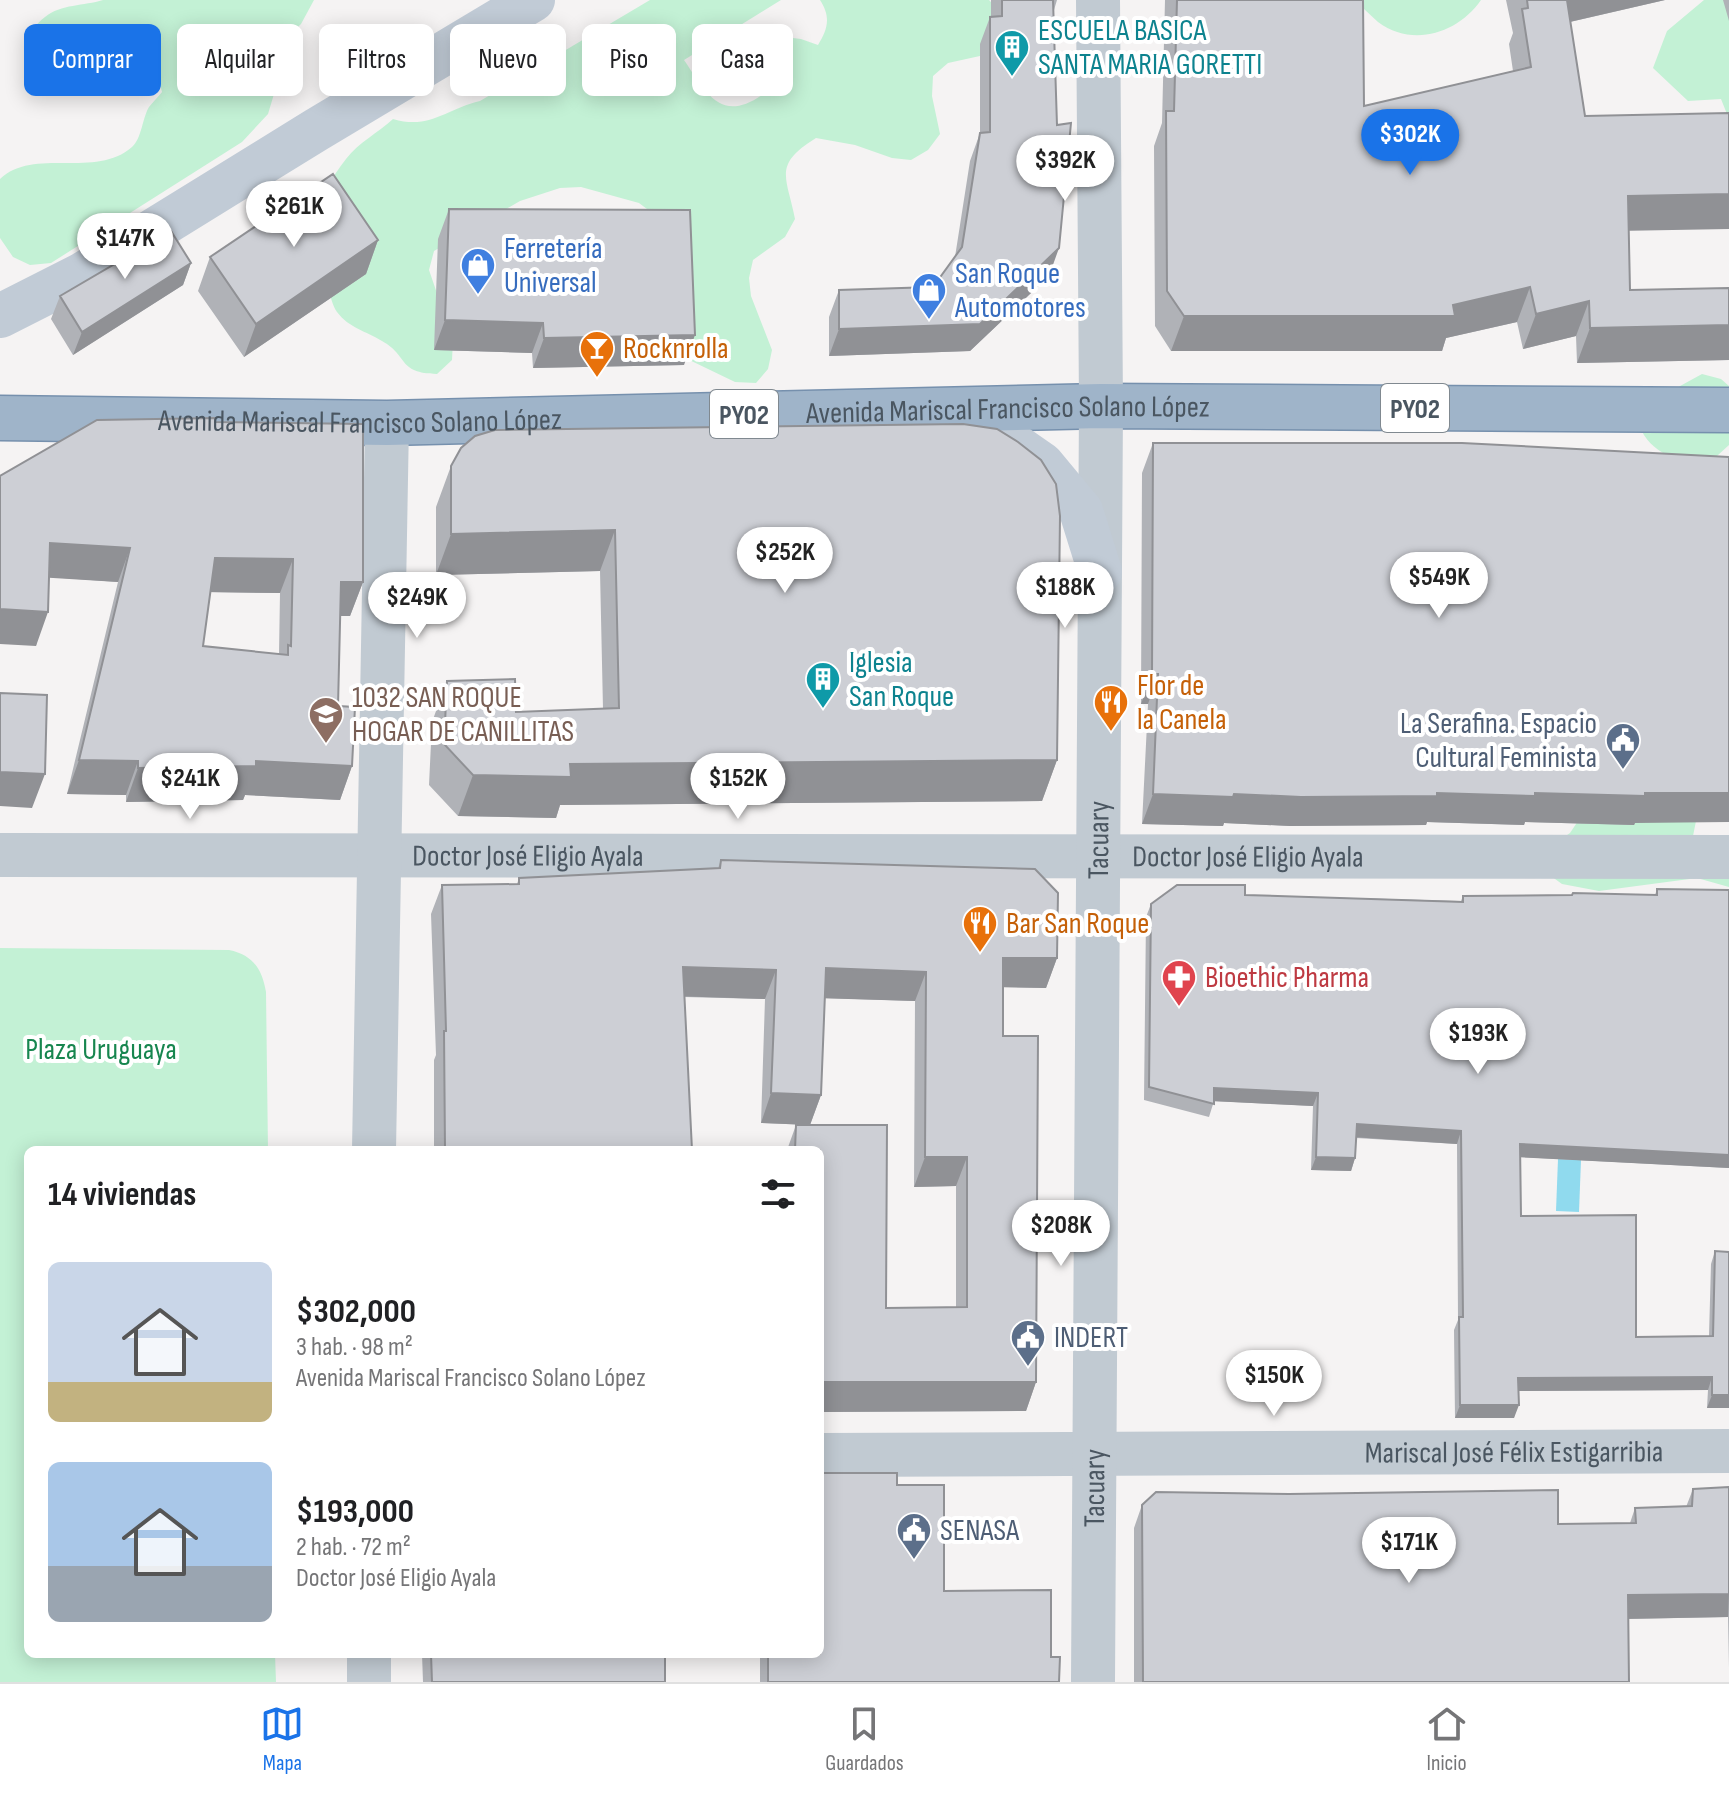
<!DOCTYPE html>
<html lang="es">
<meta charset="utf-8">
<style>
body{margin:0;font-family:"Sofia Sans Condensed",sans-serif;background:#f2f2f2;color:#202124;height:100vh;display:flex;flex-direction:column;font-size:30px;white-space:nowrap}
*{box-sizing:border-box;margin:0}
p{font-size:26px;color:#757577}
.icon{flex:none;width:44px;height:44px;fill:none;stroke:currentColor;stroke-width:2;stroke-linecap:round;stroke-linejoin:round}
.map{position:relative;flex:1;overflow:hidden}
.panel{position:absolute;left:24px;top:1146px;width:800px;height:512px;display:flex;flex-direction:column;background:#fff;border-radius:12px;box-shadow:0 4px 20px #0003}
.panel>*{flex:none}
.banner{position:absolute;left:24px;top:24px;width:800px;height:72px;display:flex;gap:16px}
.price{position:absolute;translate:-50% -68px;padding:0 18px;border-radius:28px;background:#fff;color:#222;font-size:26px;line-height:52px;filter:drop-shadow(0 2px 4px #0008)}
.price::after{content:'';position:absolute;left:50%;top:48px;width:24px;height:18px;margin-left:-12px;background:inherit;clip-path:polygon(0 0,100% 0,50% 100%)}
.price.active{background:#1a73e8;color:#fff}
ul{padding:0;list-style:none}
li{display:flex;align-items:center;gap:24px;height:200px;padding:0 24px}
li span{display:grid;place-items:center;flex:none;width:224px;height:160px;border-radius:12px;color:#555}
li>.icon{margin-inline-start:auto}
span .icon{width:96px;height:96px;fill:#fffc;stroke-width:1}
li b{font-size:34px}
h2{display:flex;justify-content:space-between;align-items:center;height:96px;padding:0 24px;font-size:34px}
.chip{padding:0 28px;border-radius:12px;background:#fff;box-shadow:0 4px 20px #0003;font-size:28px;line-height:72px}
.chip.active{background:#1a73e8;color:#fff}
.menu{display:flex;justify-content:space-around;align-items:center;height:112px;border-top:2px solid #e0e0e0;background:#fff;font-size:22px;color:#757577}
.menu a{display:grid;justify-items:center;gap:4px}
.menu .active{color:#1a73e8}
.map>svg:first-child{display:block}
</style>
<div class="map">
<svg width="1729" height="1682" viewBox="0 0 1729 1682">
<rect width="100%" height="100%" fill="#f5f3f3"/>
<path fill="#c3f1d5" d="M103 0H314L301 24 265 59 266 77 274 94 268 114 242 142 51 263 30 265 13 257 0 238V179C33 147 96 179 132 147 142 138 142 119 149 107 153 102 158 97 162 92L157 74C136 72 116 76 96 83 84 87 74 92 61 91 41 89 22 68 25 48 26 36 36 24 45 17 61 4 84 6 103 0Z
M650 0H781L684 60C706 92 720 124 762 95L763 76 742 43 760 34 801 39 818 45C828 29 831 17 820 0H989L1013 25 989 54 948 63 933 76 932 96 940 134 928 150 911 160 892 158 855 145 816 138C772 165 787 177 795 219L785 237 753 260 749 278 751 296 772 350 768 369 756 383 735 382 679 355 655 215 639 203 581 187 560 188 520 201 434 251 429 270 453 340 452 360 437 374C397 373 409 356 382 341 366 331 349 328 337 312 323 293 322 213 327 190 330 180 340 167 346 159 359 142 378 133 393 119 430 130 446 109 480 101Z
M1355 0H1481C1458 33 1413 48 1378 22 1370 15 1362 7 1355 0Z
M1704 0H1729V119L1721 99 1688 101 1653 68 1667 31Z
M1702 374 1721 379 1729 386V445L1706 466C1677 460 1651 455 1639 425L1660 397Z
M1582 815 1696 821 1692 841 1729 870V887L1697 878 1599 891 1562 884 1544 871 1542 852 1570 833Z
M0 948 229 950C253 955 262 969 266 992L268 1150H28V1654H275L276 1682H0Z"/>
<path fill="#90daee" d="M1558 1159 1581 1160 1579 1212 1556 1211Z"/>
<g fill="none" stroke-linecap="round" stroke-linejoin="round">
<g stroke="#7690ad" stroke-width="47">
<g id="trunk">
<path id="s4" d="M0 418 387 423 1101 406 1729 410"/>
</g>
</g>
<g stroke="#c1cad2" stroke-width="44">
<path id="s1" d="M0 855 1729 857"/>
<path d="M374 1150 387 423"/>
<path id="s2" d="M820 1455 1729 1451"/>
<path d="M369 1654V1682"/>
<path id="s3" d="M1093 1682 1101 406"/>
</g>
<path stroke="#c1cad2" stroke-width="44" d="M1098 0 1101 406"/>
<path stroke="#c1cbd6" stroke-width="44" d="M0 316 81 275 316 130 533 0
M997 433 1042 464 1081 511 1100 572"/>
<use href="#trunk" stroke="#9fb4c9" stroke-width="44"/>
</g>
<path fill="#b0b2b7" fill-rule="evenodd" d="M991 0H1057L1054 10 1049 276 970 351 829 356V317L839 290 933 287 955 257 970 161 980 133V44L990 17H991Z
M1165 0H1363L1364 106 1513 71 1509 44 1513 33 1506 0H1665L1570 22 1585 116 1629 231 1630 290 1729 288V360L1577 363 1576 336 1523 349 1517 322 1446 338 1442 351H1171L1155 326 1154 146 1162 123Z
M1723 0H1729V21Z
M449 209 684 365 533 368 532 353 434 350 438 239Z
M378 240 366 274 244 357 198 291 210 257Z
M191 263 183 285 73 355 51 319 60 296Z
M215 422 363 582 350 616H340L338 706 352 766 340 800 245 795 243 800 126 802V795L67 794 118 582 49 577 36 646 0 476ZM210 592 280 593 279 654 203 646Z
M1153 443 1635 823 1634 825 1525 822 1524 825 1427 822 1426 825 1290 826 1224 823 1223 826 1142 824 1148 704H1141L1142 473Z
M461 448 1057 760 1042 801 560 805 556 818 458 816 429 785 432 722 447 681 516 712 603 709 600 571 436 575V507L451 466Z
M721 860 1035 869 1058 893 1057 958 1046 988 1003 987V1036H1038L1036 1382 1026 1411 820 1412V1150H787L796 1125H887L886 1308 956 1307V1186L914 1187 915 1001 825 998 821 1095 810 1125 761 1123 765 999 684 997 692 1150H434V1060L436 1055 431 914 442 885 517 884 519 878 718 868Z
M1657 889 1729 1168 1520 1157 1521 1216 1636 1337 1709 1336 1711 1264 1715 1251 1729 1252V1408H1707L1708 1390 1518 1391 1514 1418H1455L1454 1330 1458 1320 1457 1144 1356 1138 1355 1158 1351 1171 1311 1170 1313 1106 1214 1101 1209 1117 1144 1100 1146 917 1151 904 1245 895 1461 901 1463 896 1572 895 1573 893 1655 895Z
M897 1485 944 1591 1051 1657 1059 1682H760V1654H820Z
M1729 1487V1668L1728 1617 1628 1619 1629 1682H1134V1528L1142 1505 1558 1524 1630 1523 1635 1508 1686 1507 1693 1489Z
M422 1654H665V1682H423Z"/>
<path fill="#909195" d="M1562 0H1665L1552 26Z
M1729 194V229L1616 231 1628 196Z
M378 240 366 274 244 357 256 324Z
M1059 248 1049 276 970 351 829 356 839 329Z
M191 263 183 285 73 355 82 332Z
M1530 287 1517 322 1446 338 1442 351H1171L1184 316 1453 305Z
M1589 301 1576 336 1523 349 1536 314Z
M445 320 543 323 532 353 434 350Z
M1729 325V360L1577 363 1590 328Z
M695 335 684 365 533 368 544 338Z
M615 530 600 571 436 575 451 534Z
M50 543 130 548 118 582 37 577Z
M215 558 293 559 280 593 203 592Z
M341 582H363L350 616H329Z
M0 609 48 612 36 646 0 644Z
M1152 674H1158L1148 704H1141Z
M79 760 138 761 126 795 67 794Z
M1057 760 1042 801 560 805 556 818 458 816 473 775 570 764Z
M256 761 352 766 340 800 245 795 243 800 126 802 138 768Z
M0 772 45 774 32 808 0 806Z
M1535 793H1729V822L1635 823 1634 825 1525 822 1524 825 1427 822 1426 825 1290 826 1224 823 1223 826 1142 824 1153 794Z
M1003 958H1057L1046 988 992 987Z
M683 967 776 970 765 999 672 996Z
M826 968 926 972 915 1001 815 998Z
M1214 1088 1318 1093 1313 1106 1210 1101Z
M771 1093 821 1095 810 1125 761 1123Z
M1357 1124 1461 1131 1457 1144 1352 1137Z
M1520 1144 1729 1155V1168L1516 1157Z
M925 1157H967L956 1186 914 1187Z
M1316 1157 1355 1158 1351 1171 1311 1170Z
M1712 1377 1708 1390 1514 1391 1518 1378Z
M820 1382H1036L1026 1411 820 1412Z
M1712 1395H1729V1408H1707Z
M1460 1405H1519L1514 1418H1455Z
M1729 1594 1728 1617 1620 1619 1628 1595Z"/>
<path fill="#cdcfd5" stroke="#909195" stroke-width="2" fill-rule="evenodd" d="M1002 0H1053L1057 125 1071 123 1059 248 980 324 839 329V290L933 287 962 247 980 133 990 132V17L1002 16Z
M1177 0H1363L1364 106 1531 67 1522 9 1528 8 1527 0H1567L1585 116 1729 113V194L1628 196 1630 290 1729 288V325L1590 328 1589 301 1536 314 1530 287 1453 305 1455 316H1184L1167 291 1166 111H1174Z
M333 174 378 240 256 324 210 257Z
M449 209 690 210 695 335 544 338 543 323 445 320Z
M171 231 191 263 82 332 60 296Z
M215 418V422L363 424V582H341L338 706 355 707 352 766 256 761V766L138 768V761L79 760 130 548 50 543 48 612 0 609V476L97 420ZM215 558 293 559 291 646 288 645V655L203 646Z
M963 424 997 429 1018 442 1041 460 1056 484 1060 516 1057 760 570 764 571 777 473 775 444 744 447 681 515 679 516 712 619 708 615 530 451 534V466L461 448 475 436 495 430Z
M1153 443H1462L1729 457V793H1645V796L1535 793V796L1437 793V796L1301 797 1234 794 1233 797 1153 794 1158 674H1152Z
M0 693 47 695 45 774 0 772Z
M721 860 1035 869 1058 893 1057 958H1003V1036H1038L1036 1382H820V1150H795L796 1125H887L886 1308 967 1307V1157H925L926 972 826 968 821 1095 771 1093 776 970 683 967 692 1150H445L444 1031H446L442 885 519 884V878L720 868Z
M1177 885H1245V895L1463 902V896L1572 895 1573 893 1657 895V889L1729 890V1155L1520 1144 1521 1216 1636 1215V1337L1713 1336 1715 1251 1729 1252V1395H1712V1377L1518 1378 1519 1405H1460L1459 1317H1463L1461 1131 1357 1124 1355 1158 1316 1157 1318 1093 1214 1088V1104L1149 1087 1151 904Z
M820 1473H897V1485H944V1591L1051 1590V1657H1060L1059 1682H768V1654H820Z
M1729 1487V1594L1628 1595 1629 1682H1143L1142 1505 1156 1492 1289 1494 1558 1490V1524L1636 1523 1635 1508 1692 1506 1693 1489Z
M431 1654H665V1682H432Z"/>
<defs>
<g id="building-pin" transform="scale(1.8)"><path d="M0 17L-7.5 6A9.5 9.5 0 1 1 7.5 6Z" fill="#0f9aa8" stroke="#fff"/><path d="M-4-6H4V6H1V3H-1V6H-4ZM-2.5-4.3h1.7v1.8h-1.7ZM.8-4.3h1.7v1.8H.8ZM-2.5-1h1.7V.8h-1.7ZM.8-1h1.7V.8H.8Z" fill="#fff"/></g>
<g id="shop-pin" transform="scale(1.8)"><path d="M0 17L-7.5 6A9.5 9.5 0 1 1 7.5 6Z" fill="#3f7fe0" stroke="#fff"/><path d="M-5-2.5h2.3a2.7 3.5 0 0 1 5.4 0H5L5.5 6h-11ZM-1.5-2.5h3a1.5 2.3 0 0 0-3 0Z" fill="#fff"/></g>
<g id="bar-pin" transform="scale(1.8)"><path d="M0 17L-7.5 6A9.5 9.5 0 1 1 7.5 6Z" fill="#e8710a" stroke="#fff"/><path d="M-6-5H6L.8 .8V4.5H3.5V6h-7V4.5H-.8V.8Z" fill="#fff"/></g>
<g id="restaurant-pin" transform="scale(1.8)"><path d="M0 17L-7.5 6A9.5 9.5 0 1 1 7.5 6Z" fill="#e8710a" stroke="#fff"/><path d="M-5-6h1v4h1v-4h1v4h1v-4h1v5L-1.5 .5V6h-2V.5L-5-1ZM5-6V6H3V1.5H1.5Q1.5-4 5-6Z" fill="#fff"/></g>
<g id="school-pin" transform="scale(1.8)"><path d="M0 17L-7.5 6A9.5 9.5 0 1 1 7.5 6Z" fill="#8d6e63" stroke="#fff"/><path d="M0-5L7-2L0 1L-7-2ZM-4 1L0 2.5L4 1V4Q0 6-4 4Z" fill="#fff"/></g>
<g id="civic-pin" transform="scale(1.8)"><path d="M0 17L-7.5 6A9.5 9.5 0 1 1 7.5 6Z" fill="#5c6f8a" stroke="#fff"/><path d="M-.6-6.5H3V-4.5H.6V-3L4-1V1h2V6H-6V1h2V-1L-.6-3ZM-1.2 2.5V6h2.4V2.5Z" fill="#fff"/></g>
<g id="pharmacy-pin" transform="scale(1.8)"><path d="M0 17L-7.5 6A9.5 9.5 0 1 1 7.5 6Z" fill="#e0444e" stroke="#fff"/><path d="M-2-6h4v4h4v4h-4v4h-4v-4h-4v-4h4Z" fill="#fff"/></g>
</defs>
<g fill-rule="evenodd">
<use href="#building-pin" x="1012" y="47"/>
<use href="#shop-pin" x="478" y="265"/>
<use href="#shop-pin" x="929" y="290"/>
<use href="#bar-pin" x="597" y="348"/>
<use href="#building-pin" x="823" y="679"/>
<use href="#restaurant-pin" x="1111" y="702"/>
<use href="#school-pin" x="326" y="714"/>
<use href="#civic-pin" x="1623" y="740"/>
<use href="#restaurant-pin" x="980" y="923"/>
<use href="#pharmacy-pin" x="1179" y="977"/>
<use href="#civic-pin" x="1028" y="1337"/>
<use href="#civic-pin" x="914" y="1530"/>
</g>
<g text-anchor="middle" stroke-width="8" stroke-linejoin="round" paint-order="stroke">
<g fill="#fff" stroke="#808990" stroke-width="2">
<rect x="1381" y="384" width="68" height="48" rx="6"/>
<rect x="710" y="390" width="68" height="48" rx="6"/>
</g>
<g font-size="28" font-weight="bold" fill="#4a5661">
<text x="1415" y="418">PY02</text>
<text x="744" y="424">PY02</text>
</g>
<g font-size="30" fill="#0d838f" stroke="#fff" text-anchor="start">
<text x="1038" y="40">ESCUELA BASICA<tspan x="1038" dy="34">SANTA MARIA GORETTI</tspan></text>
<text x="849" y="672">Iglesia<tspan x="849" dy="34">San Roque</tspan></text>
</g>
<g font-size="30" fill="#366cbe" stroke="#fff" text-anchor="start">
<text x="504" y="258">Ferretería<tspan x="504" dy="34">Universal</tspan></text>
<text x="955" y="283">San Roque<tspan x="955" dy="34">Automotores</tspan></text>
</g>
<g font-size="30" fill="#c56008" stroke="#fff" text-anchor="start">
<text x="623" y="358">Rocknrolla</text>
<text x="1137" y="695">Flor de<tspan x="1137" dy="34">la Canela</tspan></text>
<text x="1006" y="933">Bar San Roque</text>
</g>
<g font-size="30" fill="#4a5661" stroke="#fff">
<text dy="10" stroke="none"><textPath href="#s4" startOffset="1008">Avenida Mariscal Francisco Solano López</textPath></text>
<text dy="10" stroke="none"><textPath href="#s4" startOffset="360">Avenida Mariscal Francisco Solano López</textPath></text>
<text dy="10" stroke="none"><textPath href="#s3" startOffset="842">Tacuary</textPath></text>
<text dy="10" stroke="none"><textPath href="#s1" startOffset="528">Doctor José Eligio Ayala</textPath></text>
<text dy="10" stroke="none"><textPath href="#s1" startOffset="1248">Doctor José Eligio Ayala</textPath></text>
<text dy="10" stroke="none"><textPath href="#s2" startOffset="694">Mariscal José Félix Estigarribia</textPath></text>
<text dy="10" stroke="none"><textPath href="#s3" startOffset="194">Tacuary</textPath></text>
</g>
<g font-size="30" fill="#785e54" stroke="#fff" text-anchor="start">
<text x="352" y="707">1032 SAN ROQUE<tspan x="352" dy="34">HOGAR DE CANILLITAS</tspan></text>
</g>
<g font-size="30" fill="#4e5e75" stroke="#fff" text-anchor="start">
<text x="1597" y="733" text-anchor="end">La Serafina. Espacio<tspan x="1597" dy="34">Cultural Feminista</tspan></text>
<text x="1054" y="1347">INDERT</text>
<text x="940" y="1540">SENASA</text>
</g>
<g font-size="30" fill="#be3a42" stroke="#fff" text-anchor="start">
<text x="1205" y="987">Bioethic Pharma</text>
</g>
<g font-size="30" fill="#17864f" stroke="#fff">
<text x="101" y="1059">Plaza Uruguaya</text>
</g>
</g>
</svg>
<b class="price active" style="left:1410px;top:177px">$302K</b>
<b class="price" style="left:1065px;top:203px">$392K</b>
<b class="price" style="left:294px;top:249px">$261K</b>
<b class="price" style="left:125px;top:281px">$147K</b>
<b class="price" style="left:785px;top:595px">$252K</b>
<b class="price" style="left:1439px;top:620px">$549K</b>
<b class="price" style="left:1065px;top:630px">$188K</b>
<b class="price" style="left:417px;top:640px">$249K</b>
<b class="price" style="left:190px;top:821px">$241K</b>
<b class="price" style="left:738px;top:821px">$152K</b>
<b class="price" style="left:1478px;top:1076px">$193K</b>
<b class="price" style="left:1061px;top:1268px">$208K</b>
<b class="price" style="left:1274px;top:1418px">$150K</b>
<b class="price" style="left:1409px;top:1585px">$171K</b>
<div class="banner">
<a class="chip active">Comprar</a>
<a class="chip">Alquilar</a>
<a class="chip">Filtros</a>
<a class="chip">Nuevo</a>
<a class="chip">Piso</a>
<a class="chip">Casa</a>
</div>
<section class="panel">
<h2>14 viviendas<svg class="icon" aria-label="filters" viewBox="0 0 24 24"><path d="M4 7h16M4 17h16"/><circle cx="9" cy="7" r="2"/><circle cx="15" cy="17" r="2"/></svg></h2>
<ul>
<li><span style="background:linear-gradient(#c9d6e8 75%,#c2b280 0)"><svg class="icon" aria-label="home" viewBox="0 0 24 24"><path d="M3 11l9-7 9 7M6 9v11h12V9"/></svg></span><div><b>$302,000</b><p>3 hab. · 98 m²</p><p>Avenida Mariscal Francisco Solano López</p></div></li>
<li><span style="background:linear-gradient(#a9c7e8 65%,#9aa5b1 0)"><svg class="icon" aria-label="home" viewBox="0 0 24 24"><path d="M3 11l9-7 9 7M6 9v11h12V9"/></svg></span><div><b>$193,000</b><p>2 hab. · 72 m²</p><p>Doctor José Eligio Ayala</p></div></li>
</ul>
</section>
</div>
<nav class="menu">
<a class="active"><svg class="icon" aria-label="map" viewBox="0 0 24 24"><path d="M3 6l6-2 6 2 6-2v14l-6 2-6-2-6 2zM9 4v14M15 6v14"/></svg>Mapa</a>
<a><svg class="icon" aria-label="saved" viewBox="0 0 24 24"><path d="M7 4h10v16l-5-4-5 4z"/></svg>Guardados</a>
<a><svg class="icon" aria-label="home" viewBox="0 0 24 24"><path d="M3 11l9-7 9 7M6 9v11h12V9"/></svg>Inicio</a>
</nav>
